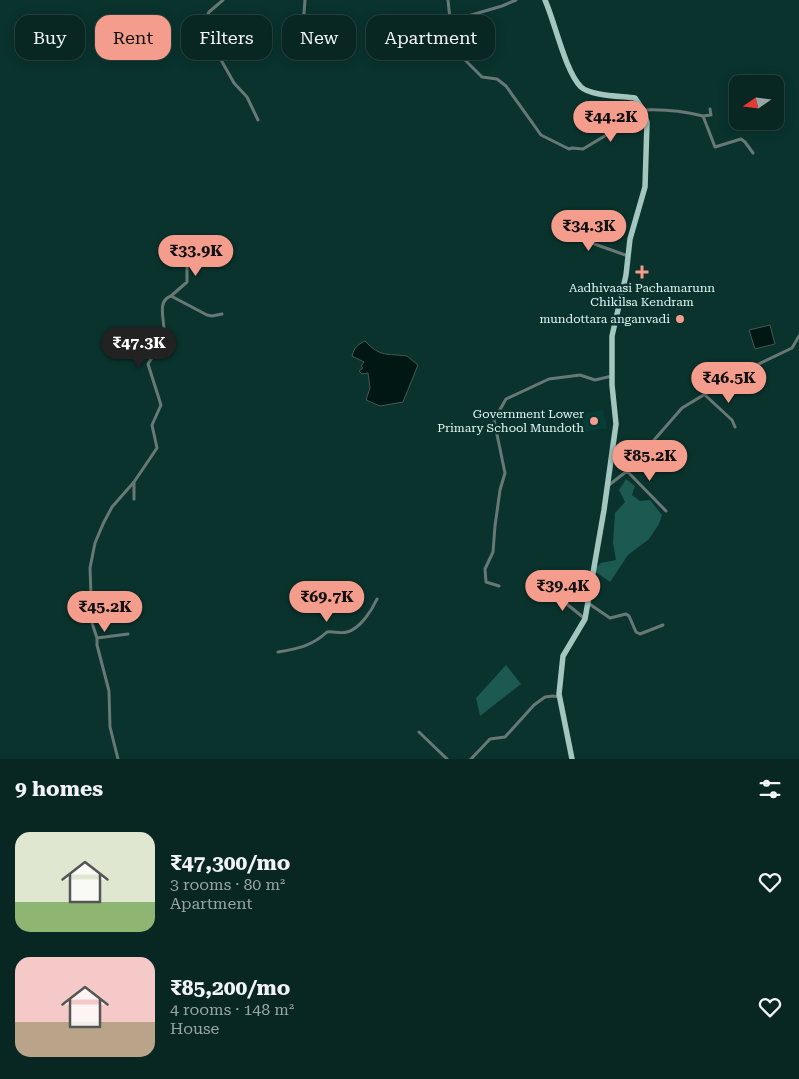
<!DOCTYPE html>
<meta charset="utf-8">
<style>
body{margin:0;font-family:"Roboto Serif",serif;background:#16322f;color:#f1f3f6;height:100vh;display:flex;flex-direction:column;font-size:19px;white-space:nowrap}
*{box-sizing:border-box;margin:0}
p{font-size:16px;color:#98a5a5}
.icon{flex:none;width:28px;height:28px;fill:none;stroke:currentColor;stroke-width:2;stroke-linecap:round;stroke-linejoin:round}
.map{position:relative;height:759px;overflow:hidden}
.side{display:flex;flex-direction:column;background:#082622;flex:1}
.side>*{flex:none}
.top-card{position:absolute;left:15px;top:15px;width:500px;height:45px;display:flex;gap:10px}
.needle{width:32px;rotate:256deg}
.fabs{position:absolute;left:729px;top:75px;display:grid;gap:10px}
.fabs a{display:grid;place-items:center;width:55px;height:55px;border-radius:10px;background:#082622;box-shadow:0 2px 12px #0003,0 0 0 1px #294340;font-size:25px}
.price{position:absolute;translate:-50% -42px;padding:0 11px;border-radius:18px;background:#f49d8d;color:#111;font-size:16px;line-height:32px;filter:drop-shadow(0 1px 2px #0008)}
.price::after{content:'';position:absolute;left:50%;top:30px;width:15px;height:11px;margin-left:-8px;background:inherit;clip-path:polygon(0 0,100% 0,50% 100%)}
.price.current{background:#222;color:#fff}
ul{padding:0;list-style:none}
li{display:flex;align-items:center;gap:15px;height:125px;padding:0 15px}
li span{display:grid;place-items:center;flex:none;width:140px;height:100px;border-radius:15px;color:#555}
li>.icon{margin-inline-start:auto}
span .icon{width:60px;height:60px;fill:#fffc;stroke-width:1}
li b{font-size:21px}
h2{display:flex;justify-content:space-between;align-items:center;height:60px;padding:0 15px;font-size:21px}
.chip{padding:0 18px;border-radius:15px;background:#082622;box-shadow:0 2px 12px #0003,0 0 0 1px #294340;font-size:18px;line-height:45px}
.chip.current{background:#f49d8d;color:#111}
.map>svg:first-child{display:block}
</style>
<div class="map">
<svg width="799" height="759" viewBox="0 0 799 759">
<rect width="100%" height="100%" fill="#0a332d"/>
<path fill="#063e37" d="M603 410 607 428 585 432 582 414Z"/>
<path fill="#1c5950" d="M626 479 635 486 632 495 640 501 650 500 662 515 659 524 649 539 628 555 610 582 593 570 601 563 616 560 613 543 615 513 625 502 619 490Z
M506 665 521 684 480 716 476 698Z"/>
<path fill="#001713" stroke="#445a56" d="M770 325 775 344 755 349 749 330Z
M365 341C381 358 387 353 407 356L418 365 403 402 380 406 366 400 370 388 368 373 362 374 359 371 363 368 361 366 364 362 352 356C354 348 357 345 365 341Z"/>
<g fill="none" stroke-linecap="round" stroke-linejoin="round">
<path stroke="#687975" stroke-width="3" d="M223 0 209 12 202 26 234 83 247 97 258 120
M448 0 453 48 482 77 497 79 506 86 541 135 569 149 572 148 583 149 623 125 645 117
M451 21 502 6 516 0
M301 48 305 31 304 13 305 0
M643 110C664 109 683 111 703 116L715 147 741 139 745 142 753 153
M703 116 711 115 710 109
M589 225 584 238 586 241 628 256
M171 296 187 282V244
M705 395 732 420 735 427
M627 471 666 511
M134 483V499
M609 485 627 471 682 408 740 373 792 348 799 336
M499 586 486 582 485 569 493 552 495 526 500 490 505 473 494 420 506 399 549 379 580 375 595 380 612 376
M552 592 584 618
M588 603 610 618 626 614 629 616 636 632 640 634 663 625
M97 638 128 634
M278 652C297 649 312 646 327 632 333 631 341 634 347 632 360 629 372 610 377 599
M419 732 447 759
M118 759 110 727 109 691 97 645V638L92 623 90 568 95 543 103 524 112 507 134 482 157 448 152 425 161 405 148 364C152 357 160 348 163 340 168 325 154 302 171 296L207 315 212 316 222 314
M471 759 490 739 505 737 534 705 545 697 553 696 560 697"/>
<path stroke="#a3c6bf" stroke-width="5.5" d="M545 0C555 22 565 71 581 87 591 96 621 96 635 98L643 110 647 122 645 187 630 239 626 275 612 336V385L616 424 604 510 585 619 563 656 559 694 572 759"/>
</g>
<g fill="#f49d8d" stroke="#0a332d" stroke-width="2">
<path d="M639.5 264.5h5v5h5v5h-5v5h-5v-5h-5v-5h5z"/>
<circle cx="680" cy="319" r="5"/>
<circle cx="594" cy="421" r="5"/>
</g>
<g text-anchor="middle" stroke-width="5" stroke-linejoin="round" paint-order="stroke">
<g font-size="12" fill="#e3f8f4" stroke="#0a332d" text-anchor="end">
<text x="642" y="292" text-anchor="middle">Aadhivaasi Pachamarunn<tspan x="642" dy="14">Chikilsa Kendram</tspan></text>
<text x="670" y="323">mundottara anganvadi</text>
<text x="584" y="418">Government Lower<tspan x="584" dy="14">Primary School Mundoth</tspan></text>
</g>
</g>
</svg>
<div class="fabs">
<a><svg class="needle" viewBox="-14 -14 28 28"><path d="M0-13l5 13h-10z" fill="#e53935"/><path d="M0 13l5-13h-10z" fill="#98a5a5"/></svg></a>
</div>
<b class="price" style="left:611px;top:143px">₹44.2K</b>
<b class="price" style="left:589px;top:252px">₹34.3K</b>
<b class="price" style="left:196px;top:277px">₹33.9K</b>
<b class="price current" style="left:139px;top:369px">₹47.3K</b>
<b class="price" style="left:729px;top:404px">₹46.5K</b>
<b class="price" style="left:650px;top:482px">₹85.2K</b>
<b class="price" style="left:563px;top:612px">₹39.4K</b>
<b class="price" style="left:327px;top:623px">₹69.7K</b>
<b class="price" style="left:105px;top:633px">₹45.2K</b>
<div class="top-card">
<a class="chip">Buy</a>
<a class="chip current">Rent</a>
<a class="chip">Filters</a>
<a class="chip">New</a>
<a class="chip">Apartment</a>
</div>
</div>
<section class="side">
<h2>9 homes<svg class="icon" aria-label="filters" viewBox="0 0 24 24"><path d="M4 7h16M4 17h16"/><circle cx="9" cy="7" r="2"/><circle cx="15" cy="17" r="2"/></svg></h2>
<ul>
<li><span style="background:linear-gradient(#dfe7d0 70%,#8fb573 0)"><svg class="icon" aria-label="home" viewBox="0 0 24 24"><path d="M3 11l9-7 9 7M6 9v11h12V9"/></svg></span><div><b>₹47,300/mo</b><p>3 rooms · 80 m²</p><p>Apartment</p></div><svg class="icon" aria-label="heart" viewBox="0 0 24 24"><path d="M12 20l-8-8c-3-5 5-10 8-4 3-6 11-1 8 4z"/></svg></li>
<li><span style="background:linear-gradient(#f6c9c9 65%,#b9a48a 0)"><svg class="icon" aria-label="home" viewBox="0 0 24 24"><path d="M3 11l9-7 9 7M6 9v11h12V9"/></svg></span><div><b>₹85,200/mo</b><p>4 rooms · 148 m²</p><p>House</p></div><svg class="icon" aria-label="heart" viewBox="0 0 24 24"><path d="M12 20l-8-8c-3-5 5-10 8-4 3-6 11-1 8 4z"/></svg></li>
</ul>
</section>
